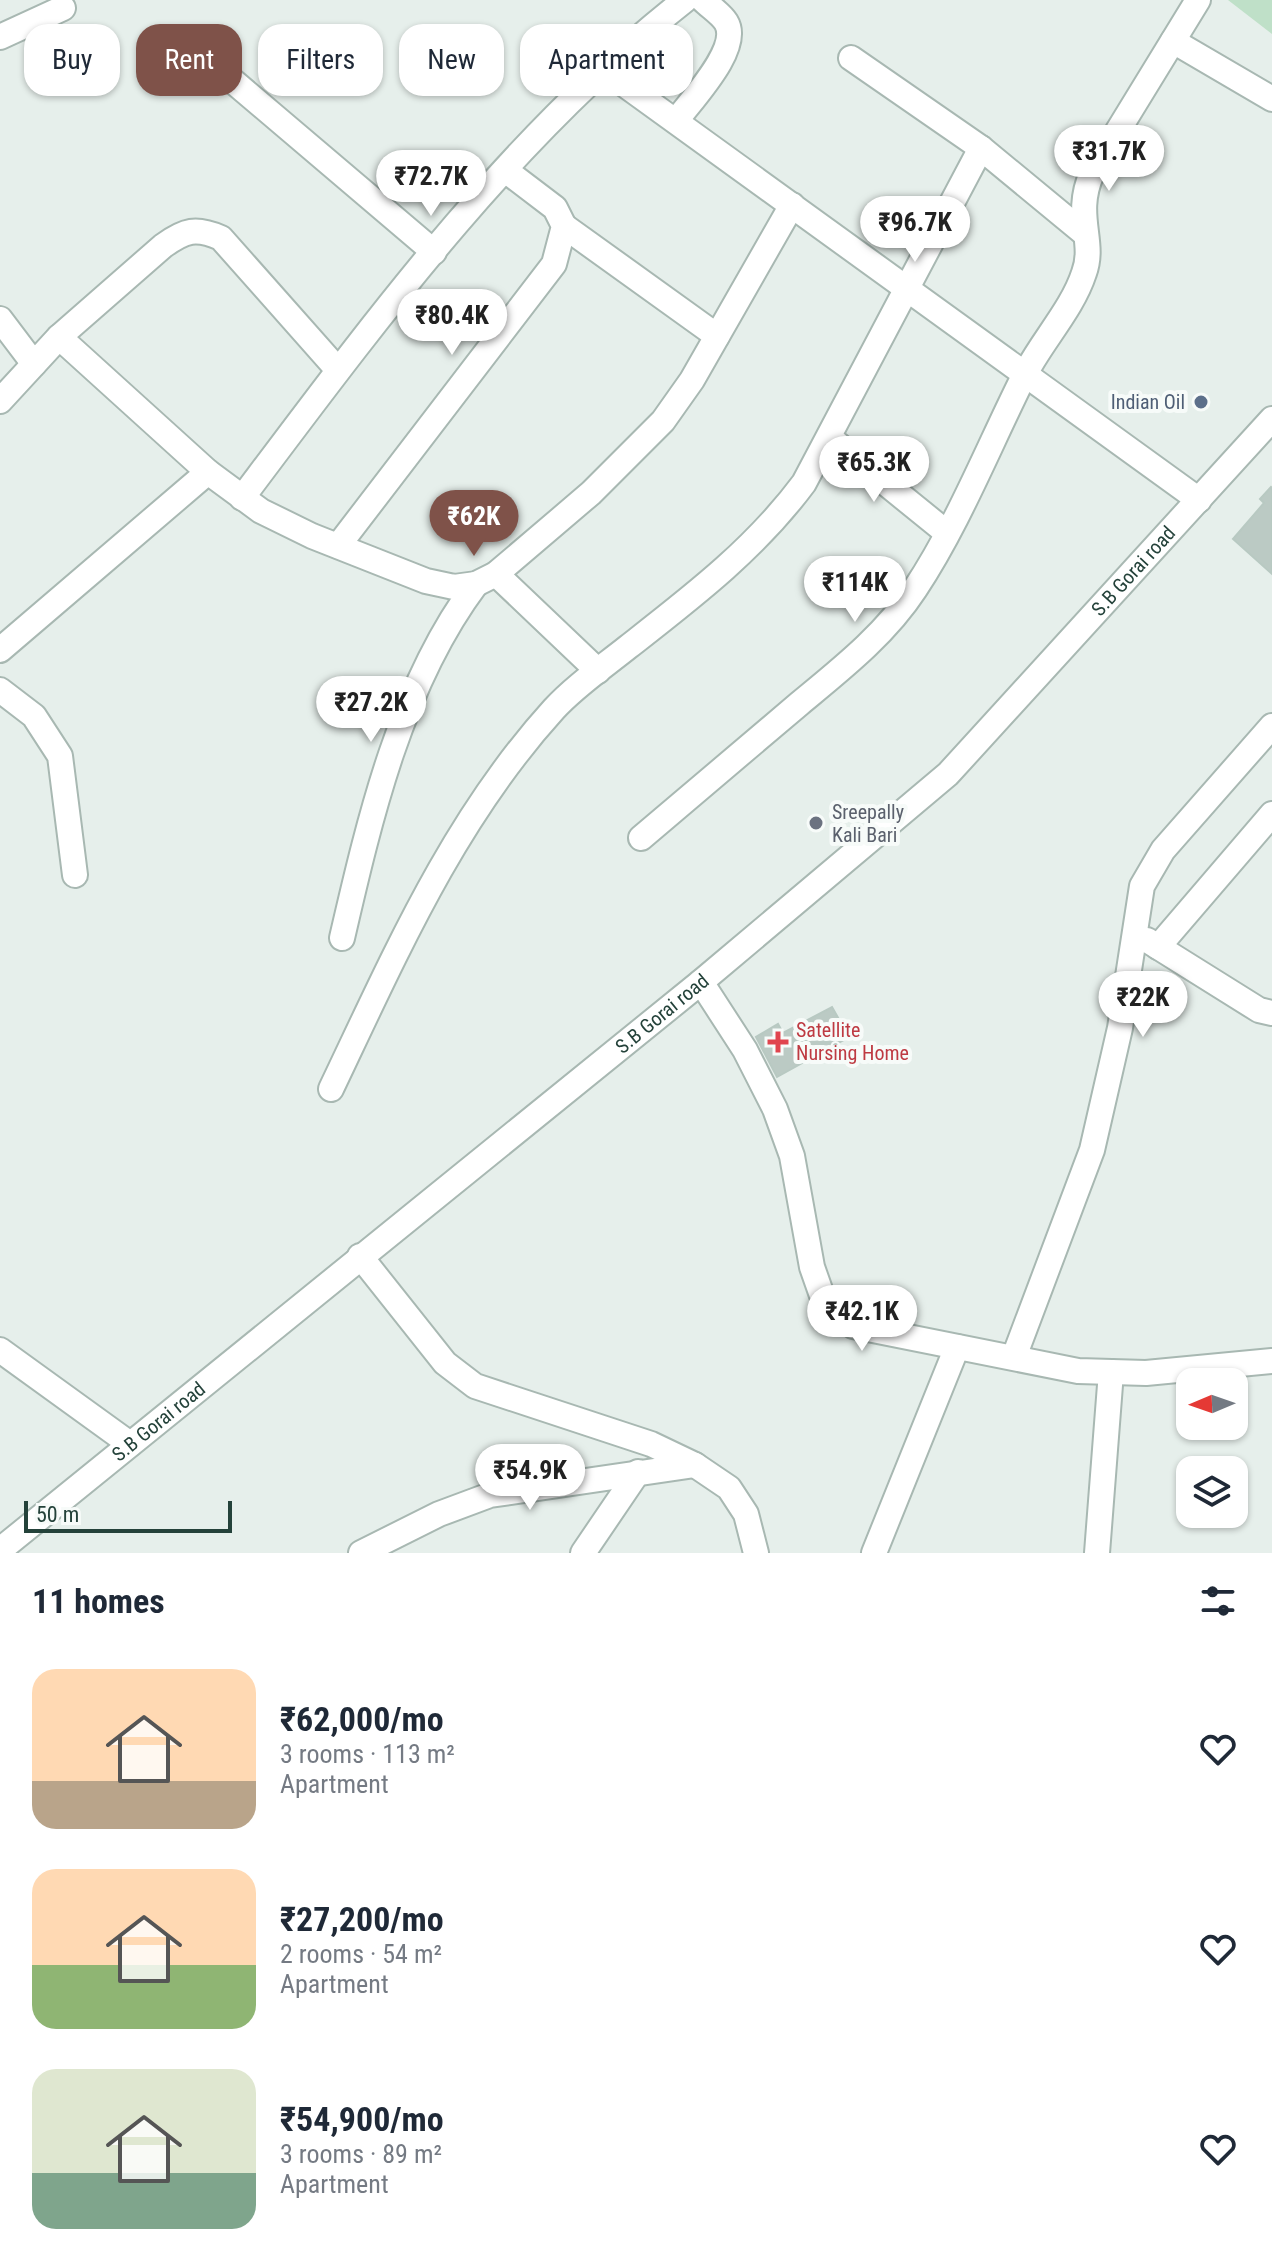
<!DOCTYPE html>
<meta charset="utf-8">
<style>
body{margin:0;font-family:"Roboto Condensed",sans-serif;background:#f6f6f7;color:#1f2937;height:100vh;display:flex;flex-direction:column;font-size:30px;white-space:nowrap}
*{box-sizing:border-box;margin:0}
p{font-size:26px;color:#747a83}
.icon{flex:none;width:44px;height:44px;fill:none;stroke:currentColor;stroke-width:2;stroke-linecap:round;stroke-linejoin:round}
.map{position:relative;height:1553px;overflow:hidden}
.drawer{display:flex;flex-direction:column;background:#fff;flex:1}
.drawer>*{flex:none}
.top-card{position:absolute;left:24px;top:24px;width:800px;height:72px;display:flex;gap:16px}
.needle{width:52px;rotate:268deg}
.fabs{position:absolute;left:1176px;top:1368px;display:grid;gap:16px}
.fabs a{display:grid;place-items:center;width:72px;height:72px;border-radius:16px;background:#fff;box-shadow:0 2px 6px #0004;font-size:40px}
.scale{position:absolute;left:24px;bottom:20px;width:208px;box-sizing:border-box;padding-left:8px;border:4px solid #24423a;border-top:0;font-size:22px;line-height:28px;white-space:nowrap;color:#24423a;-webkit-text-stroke:6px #f7fbf9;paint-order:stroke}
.price{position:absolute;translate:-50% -68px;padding:0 18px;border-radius:28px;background:#fff;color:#222;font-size:26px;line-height:52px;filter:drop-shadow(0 2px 4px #0008)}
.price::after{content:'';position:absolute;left:50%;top:48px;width:24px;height:18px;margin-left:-12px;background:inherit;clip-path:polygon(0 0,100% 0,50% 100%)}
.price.active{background:#7f5249;color:#fff}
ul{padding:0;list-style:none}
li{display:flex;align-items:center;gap:24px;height:200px;padding:0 32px}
li span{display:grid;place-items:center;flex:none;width:224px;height:160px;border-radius:24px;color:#555}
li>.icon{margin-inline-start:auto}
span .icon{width:96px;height:96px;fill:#fffc;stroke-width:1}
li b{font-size:34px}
h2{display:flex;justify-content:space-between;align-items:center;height:96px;padding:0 32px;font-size:34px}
.chip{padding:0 28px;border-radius:24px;background:#fff;box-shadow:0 2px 6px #0004;font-size:28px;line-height:72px}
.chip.active{background:#7f5249;color:#fff}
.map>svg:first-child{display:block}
</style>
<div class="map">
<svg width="1272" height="1553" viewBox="0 0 1272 1553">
<rect width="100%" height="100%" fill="#e6efeb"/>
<path fill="#bfe0c8" d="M1228 0H1272V34Z"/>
<path fill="#bbcac4" stroke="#b8c9c2" stroke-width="2" d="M1271 487 1272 488V574L1233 539 1264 503 1260 499Z
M832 1007 849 1037 777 1077 756 1037 778 1024 783 1033Z"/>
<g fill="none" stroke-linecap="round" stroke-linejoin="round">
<g stroke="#a8b8b2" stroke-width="28">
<g id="minor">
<path d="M0 37 63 8"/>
<path d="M1173 41 1272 99"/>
<path d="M851 58 981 148 1084 233"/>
<path d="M214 65 434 252"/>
<path d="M603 69 1199 500"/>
<path d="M676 121C691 100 742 48 726 22 721 14 710 7 703 0"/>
<path d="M564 226 717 336"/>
<path d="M0 319 34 364"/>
<path d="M59 337 208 472 261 511 312 536 426 581 454 587 476 584 496 574 591 493 663 421 692 380 792 205"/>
<path d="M0 401 59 337 163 246C185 230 196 227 221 238L338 370"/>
<path d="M830 438 947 533"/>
<path d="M242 498C375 321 510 137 685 0"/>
<path d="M338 546 554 264 564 226 555 208 505 170"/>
<path d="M496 574 598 671"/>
<path d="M0 650 208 472"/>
<path d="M0 690 34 716 60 756 75 875"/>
<path d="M641 838C693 794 746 749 799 704 840 670 885 635 915 589 958 524 988 448 1023 378 1040 343 1072 310 1084 273 1096 241 1073 216 1092 173L1198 0"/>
<path d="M342 938C370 817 401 684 476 584"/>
<path d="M1147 940 1259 1010 1272 1013"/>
<path d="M1158 947 1272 814"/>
<path d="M701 982 745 1050 775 1109 792 1156 812 1267 825 1304 853 1326 1078 1371 1146 1373 1272 1361"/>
<path d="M331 1089C395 955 453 820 554 709 575 686 603 667 628 647 692 597 755 549 804 483L981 148"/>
<path d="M360 1256 445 1363 475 1386 651 1444 695 1465 729 1488 746 1514 756 1553"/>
<path d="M0 1350 130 1444"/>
<path d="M1014 1357 1092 1150 1120 1028 1142 886 1163 850 1272 726"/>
<path id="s1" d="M0 1550 701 982 948 774 1272 419"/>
<path d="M361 1553 439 1514 490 1495 695 1465"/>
<path d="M583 1553 638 1472"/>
<path d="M874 1553 957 1347"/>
<path d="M1097 1553 1111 1372"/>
</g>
</g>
<use href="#minor" stroke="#fff" stroke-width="24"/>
</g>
<circle fill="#5c6f8a" stroke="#f7fbf9" stroke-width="3" cx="1201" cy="402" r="8"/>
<circle fill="#6b7280" stroke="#f7fbf9" stroke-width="3" cx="816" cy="823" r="8"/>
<path fill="#e0444e" stroke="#f7fbf9" stroke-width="3" d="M774 1030h8v8h8v8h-8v8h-8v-8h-8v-8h8z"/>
<g text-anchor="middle" stroke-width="8" stroke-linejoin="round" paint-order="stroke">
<g font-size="20" fill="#4e5e75" stroke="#f7fbf9" text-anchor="end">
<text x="1185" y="409">Indian Oil</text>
</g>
<g font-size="20" fill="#24423a" stroke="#f7fbf9">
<text dy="7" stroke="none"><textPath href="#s1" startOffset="1500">S.B Gorai road</textPath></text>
<text dy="7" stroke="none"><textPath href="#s1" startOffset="852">S.B Gorai road</textPath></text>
<text dy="7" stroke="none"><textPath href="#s1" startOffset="204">S.B Gorai road</textPath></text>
</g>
<g font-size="20" fill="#5b616d" stroke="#f7fbf9" text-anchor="start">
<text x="832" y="819">Sreepally<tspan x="832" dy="23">Kali Bari</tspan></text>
</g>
<g font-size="20" fill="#be3a42" stroke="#f7fbf9" text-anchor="start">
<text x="796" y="1037">Satellite<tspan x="796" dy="23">Nursing Home</tspan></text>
</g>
</g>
</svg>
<div class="fabs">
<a><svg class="needle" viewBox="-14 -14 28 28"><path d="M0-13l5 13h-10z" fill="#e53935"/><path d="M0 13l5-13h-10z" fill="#747a83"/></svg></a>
<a><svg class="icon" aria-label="layers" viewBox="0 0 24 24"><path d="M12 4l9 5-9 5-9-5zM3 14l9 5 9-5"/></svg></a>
</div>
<div class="scale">50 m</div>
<b class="price" style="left:1109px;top:193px">₹31.7K</b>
<b class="price" style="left:431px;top:218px">₹72.7K</b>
<b class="price" style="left:915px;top:264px">₹96.7K</b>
<b class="price" style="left:452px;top:357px">₹80.4K</b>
<b class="price" style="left:874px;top:504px">₹65.3K</b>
<b class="price active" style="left:474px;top:558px">₹62K</b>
<b class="price" style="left:855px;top:624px">₹114K</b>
<b class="price" style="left:371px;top:744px">₹27.2K</b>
<b class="price" style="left:1143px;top:1039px">₹22K</b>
<b class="price" style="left:862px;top:1353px">₹42.1K</b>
<b class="price" style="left:530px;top:1512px">₹54.9K</b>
<div class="top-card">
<a class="chip">Buy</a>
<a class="chip active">Rent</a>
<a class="chip">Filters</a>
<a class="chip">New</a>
<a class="chip">Apartment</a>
</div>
</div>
<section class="drawer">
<h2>11 homes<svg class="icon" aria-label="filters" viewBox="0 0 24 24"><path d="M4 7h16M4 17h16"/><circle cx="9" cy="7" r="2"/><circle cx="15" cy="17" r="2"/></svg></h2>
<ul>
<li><span style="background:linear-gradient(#ffd9b3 70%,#b9a48a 0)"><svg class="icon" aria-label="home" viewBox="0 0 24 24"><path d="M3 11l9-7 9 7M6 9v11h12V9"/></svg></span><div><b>₹62,000/mo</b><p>3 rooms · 113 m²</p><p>Apartment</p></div><svg class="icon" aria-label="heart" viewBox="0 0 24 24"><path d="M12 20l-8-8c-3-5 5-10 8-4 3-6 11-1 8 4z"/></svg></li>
<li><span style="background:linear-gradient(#ffd9b3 60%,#8fb573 0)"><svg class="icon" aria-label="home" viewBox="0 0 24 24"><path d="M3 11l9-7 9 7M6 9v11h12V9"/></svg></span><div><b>₹27,200/mo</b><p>2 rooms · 54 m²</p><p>Apartment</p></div><svg class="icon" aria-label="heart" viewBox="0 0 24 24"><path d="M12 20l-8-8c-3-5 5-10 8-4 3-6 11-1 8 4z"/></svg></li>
<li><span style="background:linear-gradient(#dfe7d0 65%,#7fa58c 0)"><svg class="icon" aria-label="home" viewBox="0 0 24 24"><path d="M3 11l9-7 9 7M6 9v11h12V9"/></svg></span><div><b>₹54,900/mo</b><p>3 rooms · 89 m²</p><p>Apartment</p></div><svg class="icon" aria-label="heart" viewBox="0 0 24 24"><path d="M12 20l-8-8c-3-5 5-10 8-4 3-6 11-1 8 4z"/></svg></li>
</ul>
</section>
